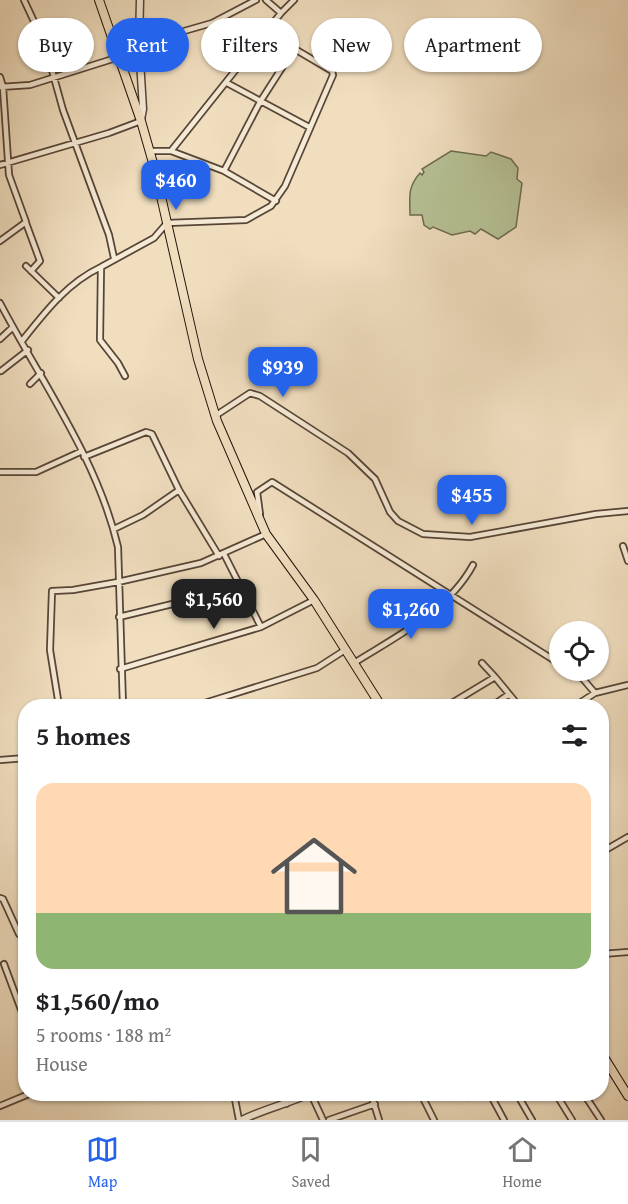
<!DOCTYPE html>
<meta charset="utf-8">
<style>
body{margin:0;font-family:"Gentium Book Plus",serif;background:#f6f6f6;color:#202124;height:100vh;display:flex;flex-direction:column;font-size:22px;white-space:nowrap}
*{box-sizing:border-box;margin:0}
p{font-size:20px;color:#757577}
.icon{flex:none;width:33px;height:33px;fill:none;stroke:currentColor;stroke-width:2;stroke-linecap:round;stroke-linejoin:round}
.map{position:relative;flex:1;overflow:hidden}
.side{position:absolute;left:18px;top:699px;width:591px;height:402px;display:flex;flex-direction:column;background:#fff;border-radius:24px;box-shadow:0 2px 4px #0004}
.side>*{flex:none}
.banner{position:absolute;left:18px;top:18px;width:592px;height:54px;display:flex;gap:12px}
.controls{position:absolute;left:549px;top:621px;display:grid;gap:12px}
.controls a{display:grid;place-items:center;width:60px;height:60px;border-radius:50%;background:#fff;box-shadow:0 2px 4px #0004;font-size:30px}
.price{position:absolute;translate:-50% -51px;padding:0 14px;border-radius:12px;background:#2563eb;color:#fff;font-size:20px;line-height:39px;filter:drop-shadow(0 2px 3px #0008)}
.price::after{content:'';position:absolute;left:50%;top:36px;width:18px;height:14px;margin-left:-9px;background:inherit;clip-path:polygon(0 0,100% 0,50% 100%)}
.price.active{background:#222;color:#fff}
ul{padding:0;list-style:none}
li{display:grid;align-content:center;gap:12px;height:318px;padding:0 18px}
li span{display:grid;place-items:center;height:186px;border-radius:18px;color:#555}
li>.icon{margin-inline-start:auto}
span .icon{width:108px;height:108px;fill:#fffc;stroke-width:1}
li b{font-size:26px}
h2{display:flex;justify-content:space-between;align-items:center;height:72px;padding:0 18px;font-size:26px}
.pill{padding:0 21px;border-radius:27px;background:#fff;box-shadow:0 2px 4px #0004;font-size:21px;line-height:54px}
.pill.active{background:#2563eb;color:#fff}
.menu{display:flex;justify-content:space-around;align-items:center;height:84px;border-top:2px solid #e0e0e0;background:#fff;font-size:16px;color:#757577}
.menu a{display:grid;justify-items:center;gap:3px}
.menu .active{color:#2563eb}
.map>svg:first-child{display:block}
</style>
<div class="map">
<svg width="628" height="1120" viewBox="0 0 628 1120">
<rect width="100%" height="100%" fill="#f0debf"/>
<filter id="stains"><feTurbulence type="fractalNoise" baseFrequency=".00333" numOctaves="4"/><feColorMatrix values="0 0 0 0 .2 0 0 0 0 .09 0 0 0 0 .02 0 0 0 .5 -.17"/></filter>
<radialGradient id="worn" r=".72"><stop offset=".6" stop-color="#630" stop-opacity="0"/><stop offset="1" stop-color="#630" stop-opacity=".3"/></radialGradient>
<path fill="#b6c295" stroke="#6e6a50" stroke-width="1.5" d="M451 151 486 156 491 152 511 159 518 168 517 179 522 183 516 227 498 239 481 229 475 234 470 231 452 235 433 227 430 229 424 225 422 215H410C410 197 407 188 420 173L422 175 424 172 422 169Z"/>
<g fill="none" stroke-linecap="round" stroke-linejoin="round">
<g stroke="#584537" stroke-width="8">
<path id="minor" d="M24 0 45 45 63 110 109 235 114 258
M266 0 281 13
M139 44 212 23 256 0
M0 77 3 87 9 175 26 222 0 241
M227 83 309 127
M0 87 30 85 119 57
M150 151H171L281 13 294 0
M171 151 224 171 276 201
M0 165 109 133 141 121
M224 171 260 102 294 49
M26 223 40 261 31 271
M26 266 59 298
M0 303C42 383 97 458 118 547L123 706
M0 339 13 327
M22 341C45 312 67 283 101 267
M1 371 28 350
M125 376 118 363 100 340 101 267 154 238 167 223 246 220 271 206 285 186 333 75 332 71 266 32
M30 384 41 373
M215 416 250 393 260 396 348 453 375 479 390 512 398 521 423 534 470 537 596 514 628 511
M84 457 146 432 152 434 179 490 219 556
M0 472H36L80 452
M260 514 257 492 272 482 560 664
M114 529 143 515 179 490
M623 546 628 561
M224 554 261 627
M119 617 197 598
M354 663C397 636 448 611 473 565
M482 663 495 677
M120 669 261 627 314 600
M570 670 583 679 595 693
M59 706 50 650 52 591 73 590 118 582 201 563 266 534
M195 706 317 668 345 650
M447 706 495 677 519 706
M492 706 509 694
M575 706 595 693 628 685
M0 760 26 758
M602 852 628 837
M0 898 3 899 19 934 26 937
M602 954 628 952
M4 964 26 1023
M234 1094 239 1120
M283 1094 286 1104
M311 1094 323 1120
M371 1094 379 1120
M421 1094 434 1120
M467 1094 469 1097
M490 1094 504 1120
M517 1094 532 1120
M556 1094 572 1120
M584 1094 601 1120
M0 1106 29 1094
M329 1120 375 1104"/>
</g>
<g stroke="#584537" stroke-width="9">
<path id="tertiary" d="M140 0 139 44 143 109 141 120
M116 49 139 44
M242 1120C264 1109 287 1104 309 1094"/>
</g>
<g stroke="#25120a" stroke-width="10">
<path id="trunk" d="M99 0 141 121 155 170 198 359 217 421 266 534 314 600 381 706
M602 1054 628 1096"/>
</g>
<use href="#minor" stroke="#f5ead5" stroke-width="4.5"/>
<use href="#tertiary" stroke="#f5ead5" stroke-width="6"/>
<use href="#trunk" stroke="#f0debf" stroke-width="8"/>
</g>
<rect width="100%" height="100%" filter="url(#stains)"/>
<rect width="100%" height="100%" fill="url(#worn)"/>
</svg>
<div class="controls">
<a><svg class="icon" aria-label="locate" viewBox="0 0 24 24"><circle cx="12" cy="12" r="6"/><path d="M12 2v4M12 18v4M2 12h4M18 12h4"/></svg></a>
</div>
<b class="price" style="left:176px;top:211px">$460</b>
<b class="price" style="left:283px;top:398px">$939</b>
<b class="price" style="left:472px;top:526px">$455</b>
<b class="price active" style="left:214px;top:630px">$1,560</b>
<b class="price" style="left:411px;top:640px">$1,260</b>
<div class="banner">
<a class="pill">Buy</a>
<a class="pill active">Rent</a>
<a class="pill">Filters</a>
<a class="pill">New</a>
<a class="pill">Apartment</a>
</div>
<section class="side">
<h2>5 homes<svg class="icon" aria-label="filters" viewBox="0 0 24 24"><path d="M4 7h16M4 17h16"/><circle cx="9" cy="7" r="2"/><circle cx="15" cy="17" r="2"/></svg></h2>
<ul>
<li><span style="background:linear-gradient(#ffd9b3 70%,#8fb573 0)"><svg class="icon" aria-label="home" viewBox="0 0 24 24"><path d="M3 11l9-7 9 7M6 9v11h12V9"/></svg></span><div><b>$1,560/mo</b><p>5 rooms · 188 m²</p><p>House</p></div></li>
</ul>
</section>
</div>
<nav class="menu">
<a class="active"><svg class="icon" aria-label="map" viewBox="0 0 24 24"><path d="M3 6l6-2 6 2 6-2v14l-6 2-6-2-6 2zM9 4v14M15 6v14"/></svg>Map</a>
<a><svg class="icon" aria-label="saved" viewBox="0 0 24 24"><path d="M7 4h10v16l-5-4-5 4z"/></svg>Saved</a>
<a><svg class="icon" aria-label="home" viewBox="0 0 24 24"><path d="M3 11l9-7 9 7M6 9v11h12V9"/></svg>Home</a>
</nav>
